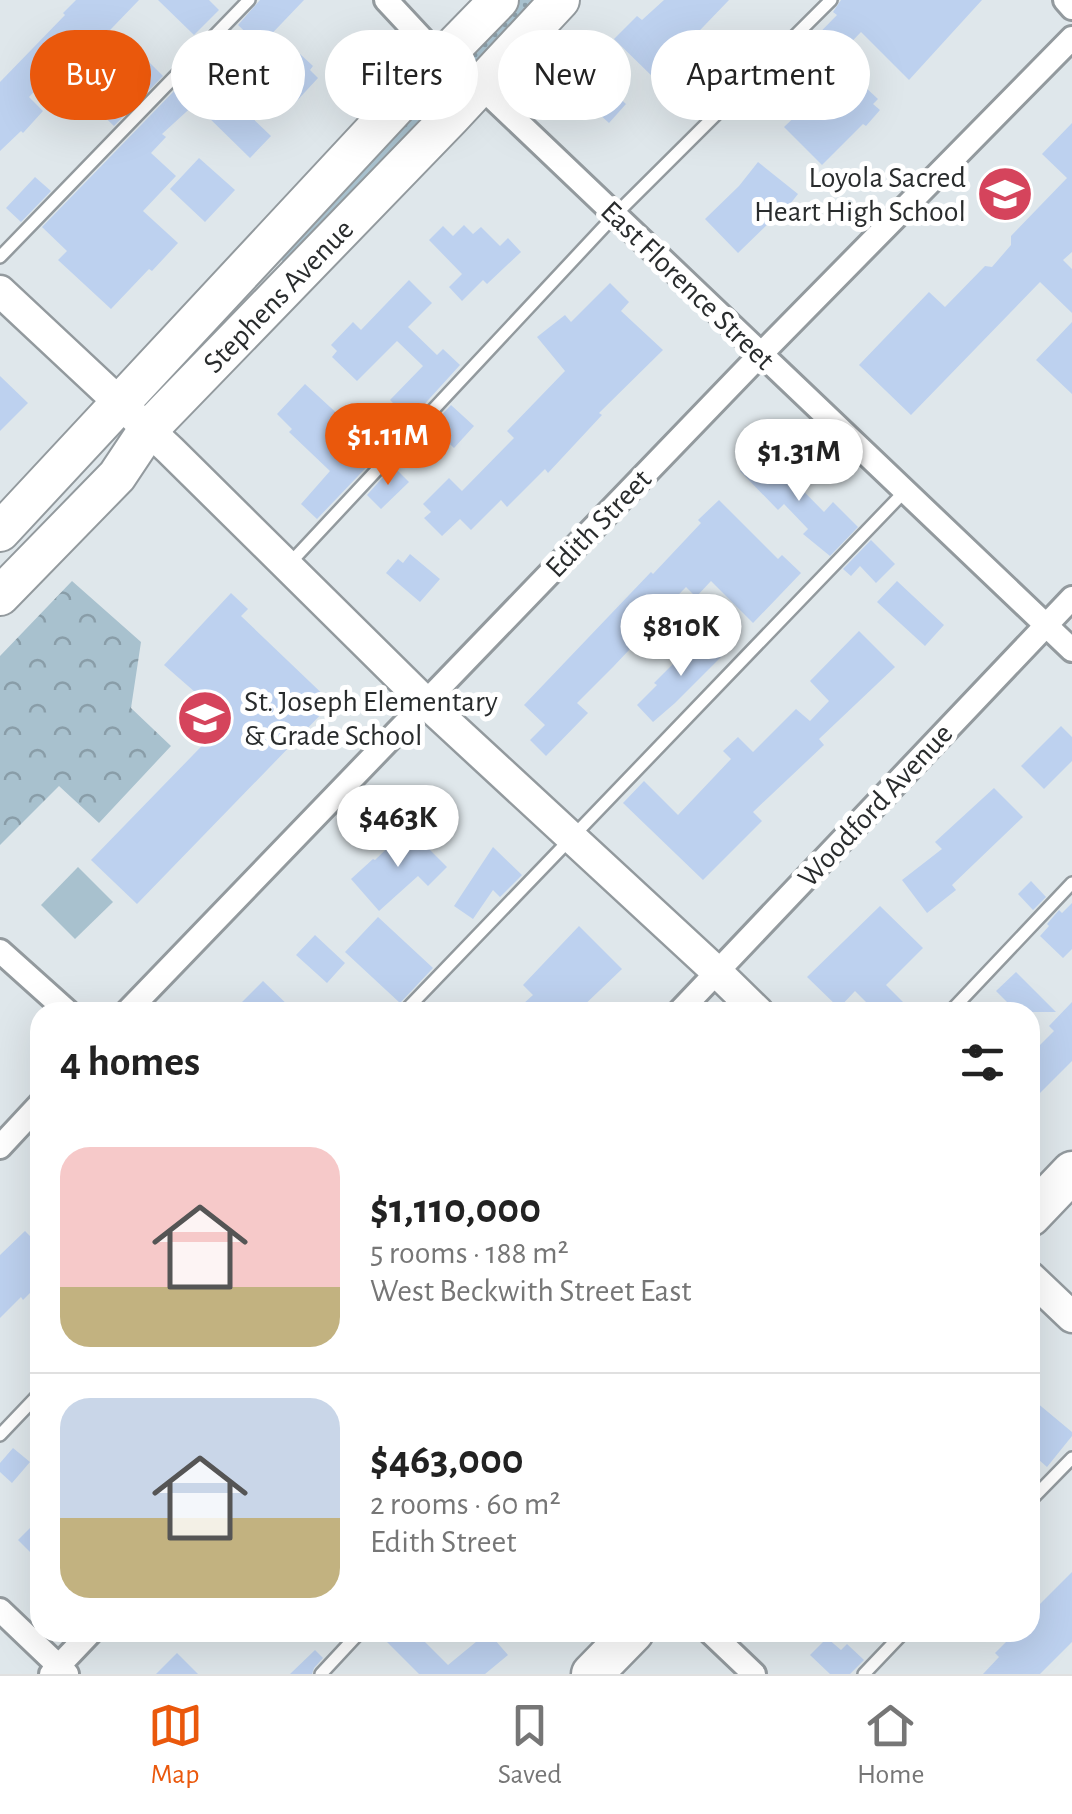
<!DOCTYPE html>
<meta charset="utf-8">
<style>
body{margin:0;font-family:"Alegreya Sans",sans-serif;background:#f2f2f2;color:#222;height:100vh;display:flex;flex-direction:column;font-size:38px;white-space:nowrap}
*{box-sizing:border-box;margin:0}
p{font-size:32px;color:#767676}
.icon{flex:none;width:55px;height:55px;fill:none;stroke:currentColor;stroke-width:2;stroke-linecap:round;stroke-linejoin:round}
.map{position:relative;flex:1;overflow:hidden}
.details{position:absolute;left:30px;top:1002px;width:1010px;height:640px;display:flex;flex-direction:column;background:#fff;border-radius:30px;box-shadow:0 10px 40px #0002}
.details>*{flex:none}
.hud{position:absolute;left:30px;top:30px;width:1012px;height:90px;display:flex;gap:20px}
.price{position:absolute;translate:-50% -85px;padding:0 22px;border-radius:35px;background:#fff;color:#222;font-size:32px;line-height:65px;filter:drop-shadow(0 2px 5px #0008)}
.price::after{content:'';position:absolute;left:50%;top:60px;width:30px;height:22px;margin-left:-15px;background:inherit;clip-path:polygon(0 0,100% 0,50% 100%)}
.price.on{background:#ea580c;color:#fff}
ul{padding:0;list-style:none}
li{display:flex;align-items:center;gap:30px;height:250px;padding:0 30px}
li+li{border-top:2px solid #e0e0e0}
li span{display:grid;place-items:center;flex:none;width:280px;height:200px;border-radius:30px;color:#555}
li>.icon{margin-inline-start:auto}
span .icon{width:120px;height:120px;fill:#fffc;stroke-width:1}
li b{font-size:42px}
h2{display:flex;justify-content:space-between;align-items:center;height:120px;padding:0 30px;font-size:42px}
.chip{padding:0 35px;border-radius:45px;background:#fff;box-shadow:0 10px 40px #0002;font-size:35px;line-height:90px}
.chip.on{background:#ea580c;color:#fff}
.tabs{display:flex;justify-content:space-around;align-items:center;height:140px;border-top:2px solid #e0e0e0;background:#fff;font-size:28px;color:#767676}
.tabs a{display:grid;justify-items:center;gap:5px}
.tabs .on{color:#ea580c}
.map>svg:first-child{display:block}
</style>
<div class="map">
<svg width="1072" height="1674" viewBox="0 0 1072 1674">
<defs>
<pattern id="grass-dots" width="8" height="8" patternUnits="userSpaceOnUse" patternTransform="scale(2.5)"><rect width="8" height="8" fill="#a8c1ce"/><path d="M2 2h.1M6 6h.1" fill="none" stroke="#899da8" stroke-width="1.8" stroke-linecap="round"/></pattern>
<pattern id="park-crowns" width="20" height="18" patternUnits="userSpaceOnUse" patternTransform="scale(2.5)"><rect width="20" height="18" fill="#a8c1ce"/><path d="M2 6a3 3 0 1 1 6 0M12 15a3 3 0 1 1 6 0" fill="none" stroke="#899da8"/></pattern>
</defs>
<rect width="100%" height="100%" fill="#dfe7eb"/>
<path fill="url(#grass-dots)" d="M518 0H539L287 265 275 254Z"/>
<path fill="url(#park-crowns)" d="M72 581 141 642 131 708 171 746 99 823 59 786 0 845V656Z"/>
<path fill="#a8c1ce" d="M78 867 113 902 75 939 41 905Z"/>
<path fill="#bdd1ef" d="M76 0H139L86 55 77 46 29 97 43 111 23 133 21 131 0 151V82L65 15 63 13Z
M158 0H209L219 10 194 35Z
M260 0H304L260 46 238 25Z
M664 0H729L654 78 614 39 637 16 642 20Z
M841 0H982L909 80 861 32 835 59 878 99 873 104 880 110 866 126 863 124 822 165 784 127 805 107 771 75 787 58 791 62 837 15 833 12Z
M275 41 295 58 300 54 313 66 310 70 318 78 293 105 270 83 244 110 271 136 250 158 203 112 238 76 240 79Z
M147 60 163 76 114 126 92 105 106 91 112 96Z
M584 65 626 104 609 123 566 84Z
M182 87 197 102 162 134 166 137 151 153 176 176 143 211 178 243 152 271 149 269 111 309 58 260 67 251 42 227 176 89 178 90Z
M1072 123V252L1063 260 1072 269V313L1040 282 911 415 859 365 929 292 945 307 985 266 992 267 1011 245V236L1067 178 1042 154Z
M199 158 235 190 205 222 170 189Z
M758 162 798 194 779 218 776 216 738 253 705 219 739 186Z
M35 177 51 191 21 222 6 208Z
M464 225 473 234 481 227 500 246 508 238 521 252 487 284 483 280 462 301 449 287 462 274 429 240 443 226 453 236Z
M409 280 432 303 408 327 437 355 443 349 460 365 410 420 390 400 423 366 397 341 357 381 332 357 337 351 331 345 353 322 361 330Z
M610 283 629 302 621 311 663 350 599 413 602 415 548 473 545 469 507 507 501 500 471 530 460 519 442 536 424 518 431 512 423 504 449 478 462 491 514 438 507 431 565 371 537 337 565 315 571 322Z
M1072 322V394L1036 360Z
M0 376 28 403 0 431Z
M305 384 380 453 317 519 301 504 330 471 289 432 292 429 277 414Z
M451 405 474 426 454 448 431 426Z
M762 449 824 512 833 502 858 527 830 556 803 534 808 529 784 504 778 510 740 471Z
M393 466 409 482 381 509 367 495Z
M719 500 778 559 782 555 801 573 753 623 711 581 696 597 686 587 644 630 646 632 613 667 577 703 588 713 546 756 530 740 545 725 524 705 651 572 653 574 701 523 698 520Z
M871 540 895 564 876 583 860 566 851 576 843 569Z
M410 554 440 579 420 602 386 573 398 559 403 563Z
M897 581 944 625 925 646 877 602Z
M231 593 248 609 241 616 332 703 137 904 91 860 227 720 164 665Z
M859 631 895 667 819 739 824 745 753 812 762 821 703 880 623 803 644 781 678 815 731 759 723 751 738 737 753 752 796 709 810 721 829 701 810 681Z
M715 634 730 648 675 703 653 722 637 705 657 685 654 683 679 658 686 665Z
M1061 726 1072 737V761L1044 789 1021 766Z
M994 788 1023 817 952 885 956 890 927 913 902 880 942 849 935 842Z
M408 828 447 867 428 886 418 876 379 911 351 879 373 859 375 860Z
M493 847 522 875 500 897 493 890 473 919 454 906Z
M1031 881 1046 897 1033 910 1018 894Z
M1072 903V949L1063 958 1040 936 1049 926 1047 924 1059 910 1062 913Z
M880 906 923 948 886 985 913 1012H876L855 991 839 1008 807 977Z
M378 917 433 968 400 1003 345 952Z
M579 926 622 969 577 1012H514L533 995 523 985Z
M315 935 345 963 327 983 296 955Z
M1016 972 1056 1012H1017L996 991Z
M263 981 295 1012H253L242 1002Z
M1072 1002V1061L1030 1103V1055L1054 1031 1049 1026Z
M25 1231 40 1246V1283L23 1300 21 1297 0 1318V1255Z
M1030 1397 1072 1432V1436L1047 1467 1030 1452Z
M13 1448 30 1462 12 1483 0 1472V1463Z
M40 1518V1562L18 1540Z
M1072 1572V1642L1040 1674H983L999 1657 995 1653 1016 1632H1030V1614Z
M377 1632H415L448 1665 488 1632 508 1655 485 1674H419Z
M827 1638 841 1650 847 1644 864 1660 850 1674H830L810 1655Z
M315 1650 323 1658 314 1668 312 1674H290Z
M177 1653 198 1674H156Z"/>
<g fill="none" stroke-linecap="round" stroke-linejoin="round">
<g stroke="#939a9e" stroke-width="16">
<path id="service" d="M0 257 249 0
M290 563 615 215 831 0
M404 1012 905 491
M950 1012 1072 883
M0 1435 40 1393
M1030 1501 1072 1458
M321 1674 360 1632
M864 1674 904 1632"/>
</g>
<g stroke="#939a9e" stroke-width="28">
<path id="minor" d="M386 0 441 59
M1065 0 1072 8
M479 85 1072 650
M0 951 68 1012
M127 1012 761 354 1072 38
M679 1012 1072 598
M0 1147 40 1104
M0 1610 67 1674
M710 1632 754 1674
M51 1674 91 1632"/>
</g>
<g stroke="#939a9e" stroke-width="35">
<path id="tertiary" d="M0 291 170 450 425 702 717 972 758 1012
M1030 1277 1072 1317"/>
</g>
<g stroke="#939a9e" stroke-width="42">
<g id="primary">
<path d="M0 532 419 82 499 0"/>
<path id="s1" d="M0 596 117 476 147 431 451 117 560 0"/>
</g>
</g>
<g stroke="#939a9e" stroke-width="45">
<path id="trunk" d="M1030 1216 1072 1172
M592 1674 633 1632"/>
</g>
<use href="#service" stroke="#fff" stroke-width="11"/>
<use href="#minor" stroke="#fff" stroke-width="22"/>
<use href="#tertiary" stroke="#fff" stroke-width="30"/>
<use href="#primary" stroke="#fff" stroke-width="38"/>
<use href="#trunk" stroke="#fff" stroke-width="40"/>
</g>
<defs>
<g id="school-disc" transform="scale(2.875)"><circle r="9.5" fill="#d5445c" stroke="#fff"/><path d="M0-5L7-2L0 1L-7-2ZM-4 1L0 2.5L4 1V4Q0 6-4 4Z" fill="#fff"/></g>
</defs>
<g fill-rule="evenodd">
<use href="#school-disc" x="1005" y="194"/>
<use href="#school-disc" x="205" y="718"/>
</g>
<g text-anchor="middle" stroke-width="10" stroke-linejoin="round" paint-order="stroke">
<g font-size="30" fill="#292c2d" stroke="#fff" text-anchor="end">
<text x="966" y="187">Loyola Sacred<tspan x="966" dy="34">Heart High School</tspan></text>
<text x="244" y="711" text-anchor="start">St. Joseph Elementary<tspan x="244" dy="34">&amp; Grade School</tspan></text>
</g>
<g font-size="30" fill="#292c2d" stroke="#fff">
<text transform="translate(688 285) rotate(44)" y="10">East Florence Street</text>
<text dy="10" stroke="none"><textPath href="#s1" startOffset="410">Stephens Avenue</textPath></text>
<text transform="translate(598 523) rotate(-46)" y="10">Edith Street</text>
<text transform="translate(875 805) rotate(-47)" y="10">Woodford Avenue</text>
</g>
</g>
</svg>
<b class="price on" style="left:388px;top:488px">$1.11M</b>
<b class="price" style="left:799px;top:504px">$1.31M</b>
<b class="price" style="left:681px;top:679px">$810K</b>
<b class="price" style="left:398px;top:870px">$463K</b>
<div class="hud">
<a class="chip on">Buy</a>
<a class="chip">Rent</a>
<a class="chip">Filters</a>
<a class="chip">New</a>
<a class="chip">Apartment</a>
</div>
<section class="details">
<h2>4 homes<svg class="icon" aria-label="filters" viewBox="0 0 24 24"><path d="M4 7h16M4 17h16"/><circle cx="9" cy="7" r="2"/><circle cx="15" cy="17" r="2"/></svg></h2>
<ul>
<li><span style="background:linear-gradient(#f6c9c9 70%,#c2b280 0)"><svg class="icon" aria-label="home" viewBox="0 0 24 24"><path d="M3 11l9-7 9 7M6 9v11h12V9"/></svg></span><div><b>$1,110,000</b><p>5 rooms · 188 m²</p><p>West Beckwith Street East</p></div></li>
<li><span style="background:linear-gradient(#c9d6e8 60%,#c2b280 0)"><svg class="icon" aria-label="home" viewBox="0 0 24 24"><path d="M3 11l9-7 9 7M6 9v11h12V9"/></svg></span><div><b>$463,000</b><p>2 rooms · 60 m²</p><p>Edith Street</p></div></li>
</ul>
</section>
</div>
<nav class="tabs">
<a class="on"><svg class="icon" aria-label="map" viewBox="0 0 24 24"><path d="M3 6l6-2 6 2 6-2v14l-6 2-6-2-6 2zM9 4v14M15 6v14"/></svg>Map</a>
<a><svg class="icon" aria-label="saved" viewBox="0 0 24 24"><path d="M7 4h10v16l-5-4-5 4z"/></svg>Saved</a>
<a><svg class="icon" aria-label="home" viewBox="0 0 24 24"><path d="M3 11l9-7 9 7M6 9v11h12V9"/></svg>Home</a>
</nav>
